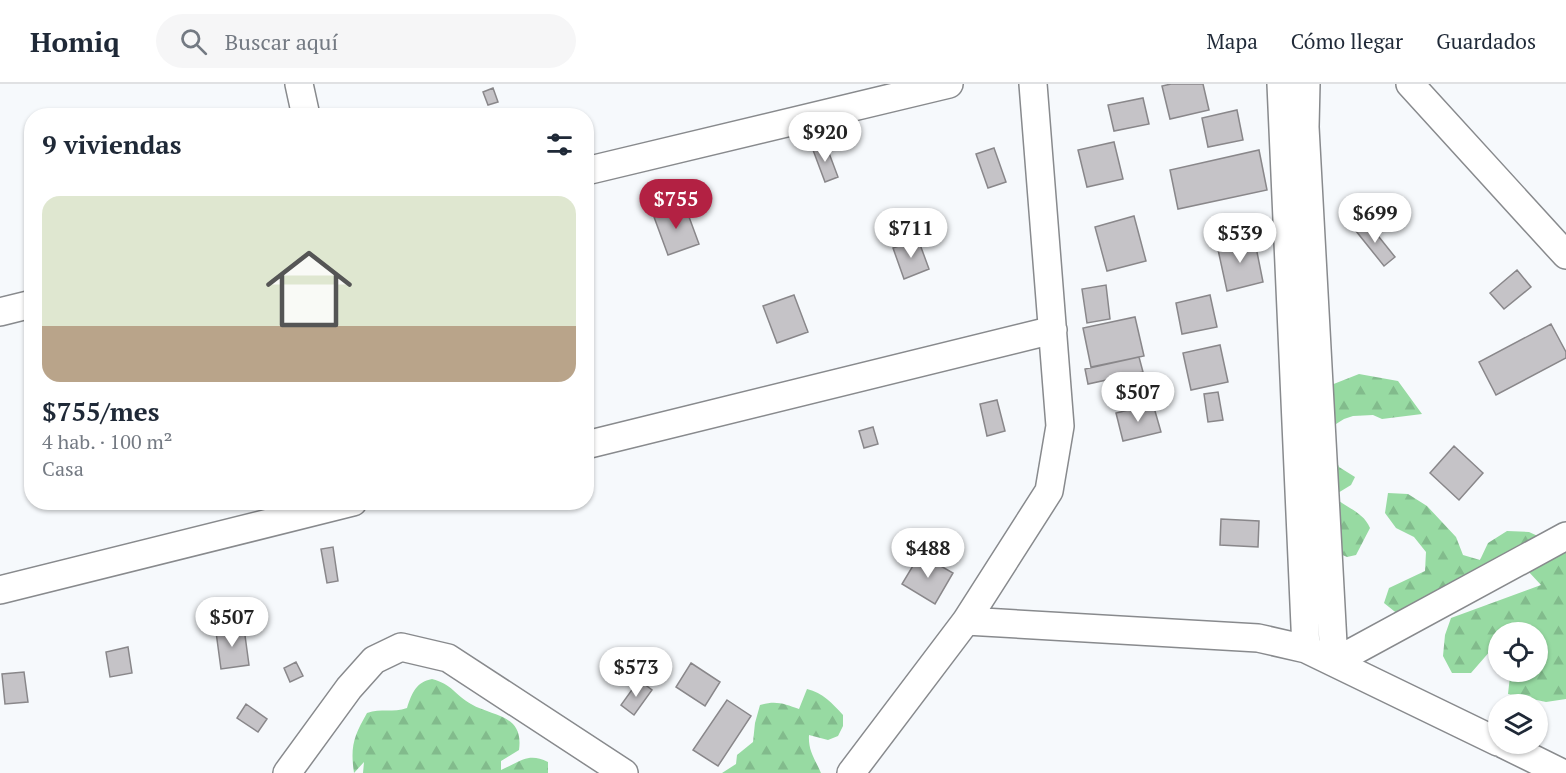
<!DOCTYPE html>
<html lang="es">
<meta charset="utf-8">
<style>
body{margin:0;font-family:"PT Serif",serif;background:#f6f6f7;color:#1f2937;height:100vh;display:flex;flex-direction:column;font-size:22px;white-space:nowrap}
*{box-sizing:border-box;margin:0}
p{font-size:20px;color:#747a83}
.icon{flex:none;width:33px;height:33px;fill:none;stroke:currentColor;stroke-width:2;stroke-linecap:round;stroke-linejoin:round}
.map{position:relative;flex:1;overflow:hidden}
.side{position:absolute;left:24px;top:24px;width:570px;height:402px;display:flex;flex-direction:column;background:#fff;border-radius:24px;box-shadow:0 2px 4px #0004}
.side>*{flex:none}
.fabs{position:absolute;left:1488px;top:538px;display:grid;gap:12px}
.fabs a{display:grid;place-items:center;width:60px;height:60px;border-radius:50%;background:#fff;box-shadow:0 2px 4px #0004;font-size:30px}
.price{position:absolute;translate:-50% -51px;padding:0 14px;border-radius:21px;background:#fff;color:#222;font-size:20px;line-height:39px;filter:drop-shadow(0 2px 3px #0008)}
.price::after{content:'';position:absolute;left:50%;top:36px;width:18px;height:14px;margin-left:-9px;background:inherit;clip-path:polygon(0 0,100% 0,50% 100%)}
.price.active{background:#b32143;color:#fff}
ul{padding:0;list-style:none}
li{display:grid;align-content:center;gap:12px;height:318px;padding:0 18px}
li+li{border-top:2px solid #e0e1e3}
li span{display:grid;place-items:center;height:186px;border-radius:18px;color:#555}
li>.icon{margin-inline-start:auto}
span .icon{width:108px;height:108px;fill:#fffc;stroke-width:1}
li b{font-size:26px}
h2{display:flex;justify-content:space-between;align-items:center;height:72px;padding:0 18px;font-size:26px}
header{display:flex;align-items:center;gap:36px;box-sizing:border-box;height:84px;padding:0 30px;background:#fff;border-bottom:2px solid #e0e1e3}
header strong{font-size:28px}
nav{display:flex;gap:33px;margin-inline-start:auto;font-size:21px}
.search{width:420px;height:54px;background:#f6f6f7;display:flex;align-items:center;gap:15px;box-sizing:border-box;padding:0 21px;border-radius:33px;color:#747a83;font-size:22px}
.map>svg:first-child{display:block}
</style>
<header>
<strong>Homiq</strong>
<div class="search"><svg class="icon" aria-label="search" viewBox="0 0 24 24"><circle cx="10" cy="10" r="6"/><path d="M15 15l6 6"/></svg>Buscar aquí</div>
<nav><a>Mapa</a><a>Cómo llegar</a><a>Guardados</a></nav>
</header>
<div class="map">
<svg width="1566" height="689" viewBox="0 0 1566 689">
<defs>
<pattern id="forest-firs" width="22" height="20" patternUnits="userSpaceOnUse" patternTransform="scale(1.5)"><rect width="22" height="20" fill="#97daa2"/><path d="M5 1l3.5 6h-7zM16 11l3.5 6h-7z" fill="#82bb8c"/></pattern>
</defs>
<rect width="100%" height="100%" fill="#f6f9fc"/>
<path fill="url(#forest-firs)" d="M1359 290 1398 297 1422 330 1382 335 1373 331 1353 332 1344 335 1328 345 1327 354 1339 383 1355 393 1351 401 1333 412C1345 424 1363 427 1370 444L1356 471 1347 473 1338 469 1321 305Z
M1388 409 1408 410 1427 422 1456 453 1463 471 1480 476 1488 459 1507 447 1529 448 1566 465V615L1546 618 1508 610 1510 592 1517 588H1538V572L1545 564 1538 553V549H1498V558L1471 589H1452L1443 572 1445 551 1451 534 1541 501 1528 487 1399 531 1384 519 1389 504 1425 487 1426 468 1414 453 1396 444 1385 429Z
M432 595C452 600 455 611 471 620 493 633 524 630 519 666L501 677V686C520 678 528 668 548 678V689H363L364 678 354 689C350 662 354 652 367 629 381 624 393 629 407 624 412 609 416 598 432 595Z
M807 605C823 609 832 619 843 631V642L838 652 828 656 809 651C808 667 815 675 821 689H722L736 680 737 671 753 658 755 639 760 621C776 616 785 620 799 625Z"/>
<path fill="#c5c3c7" stroke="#89878a" stroke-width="1.5" d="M1171 0H1203L1209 26 1170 35 1162 2Z
M493 4 498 18 488 21 483 8Z
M1143 14 1149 40 1114 47 1108 21Z
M1237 26 1243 56 1208 63 1202 34Z
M1114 58 1123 95 1087 103 1078 66Z
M826 61 838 93 825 98 813 66Z
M994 64 1006 98 988 104 976 70Z
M1259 66 1267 106 1178 125 1170 86Z
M685 122 699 160 668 171 654 133Z
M1134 132 1146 177 1107 187 1095 143Z
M1367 138 1395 173 1384 182 1356 147Z
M1254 153 1263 198 1227 207 1217 161Z
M918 155 929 185 904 195 893 164Z
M1517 186 1531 203 1504 225 1490 209Z
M1106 201 1110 235 1087 239 1082 205Z
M794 211 808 248 777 259 763 222Z
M1210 211 1217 243 1182 250 1176 219Z
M1135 233 1144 272 1091 283 1083 244Z
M1551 240 1566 268V274L1496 311 1479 278Z
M1220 261 1228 298 1191 306 1183 269Z
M1139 273 1143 288 1088 300 1085 285Z
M1218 308 1223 336 1208 338 1204 310Z
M997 316 1005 347 987 352 980 320Z
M1153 320 1161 348 1123 357 1116 329Z
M873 343 878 360 864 364 859 347Z
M1454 362 1483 389 1459 416 1430 389Z
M1221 435 1259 437 1258 463 1220 461Z
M333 463 338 497 327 499 321 465Z
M920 470 953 489 935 520 902 500Z
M244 544 249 581 221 585 216 548Z
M128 563 132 589 110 593 106 568Z
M296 578 303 592 290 598 284 584Z
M691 579 720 598 705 622 676 603Z
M24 588 28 618 5 620 2 590Z
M639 596 652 606 634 631 621 621Z
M727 616 751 632 718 682 693 666Z
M246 620 267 635 258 648 237 634Z"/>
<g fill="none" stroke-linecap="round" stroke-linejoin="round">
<g stroke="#888a8d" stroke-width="30">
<path id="street" d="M299 0 306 32
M1281 0 1306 565
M1306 0 1305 43 1334 578 1566 452
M1410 0 1566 171
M586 87 949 0
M0 228 32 220
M586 361 1053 246
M0 506 353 418
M966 537 1258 554 1306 565 1498 658
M1503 660 1562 689
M287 689 349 604 374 576 401 563 448 574 624 689
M851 689 966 537 1049 407 1060 342 1033 0"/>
</g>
<use href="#street" stroke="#fff" stroke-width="27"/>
</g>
</svg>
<div class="fabs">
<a><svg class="icon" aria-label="locate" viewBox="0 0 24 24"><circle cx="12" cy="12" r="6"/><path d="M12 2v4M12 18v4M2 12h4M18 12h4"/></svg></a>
<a><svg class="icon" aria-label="layers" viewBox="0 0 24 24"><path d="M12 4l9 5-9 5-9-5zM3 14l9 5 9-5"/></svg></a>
</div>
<b class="price" style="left:825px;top:79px">$920</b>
<b class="price active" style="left:676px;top:146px">$755</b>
<b class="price" style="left:1375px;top:160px">$699</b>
<b class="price" style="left:911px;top:175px">$711</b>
<b class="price" style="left:1240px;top:180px">$539</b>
<b class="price" style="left:1138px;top:339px">$507</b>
<b class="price" style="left:928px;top:495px">$488</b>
<b class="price" style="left:232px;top:564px">$507</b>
<b class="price" style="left:636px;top:614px">$573</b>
<section class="side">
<h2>9 viviendas<svg class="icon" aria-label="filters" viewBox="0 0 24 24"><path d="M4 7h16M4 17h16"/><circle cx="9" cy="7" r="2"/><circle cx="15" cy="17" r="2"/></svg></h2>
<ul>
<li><span style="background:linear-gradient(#dfe7d0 70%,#b9a48a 0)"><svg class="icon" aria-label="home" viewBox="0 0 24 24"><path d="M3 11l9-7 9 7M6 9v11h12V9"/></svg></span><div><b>$755/mes</b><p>4 hab. · 100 m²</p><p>Casa</p></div></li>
</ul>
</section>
</div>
